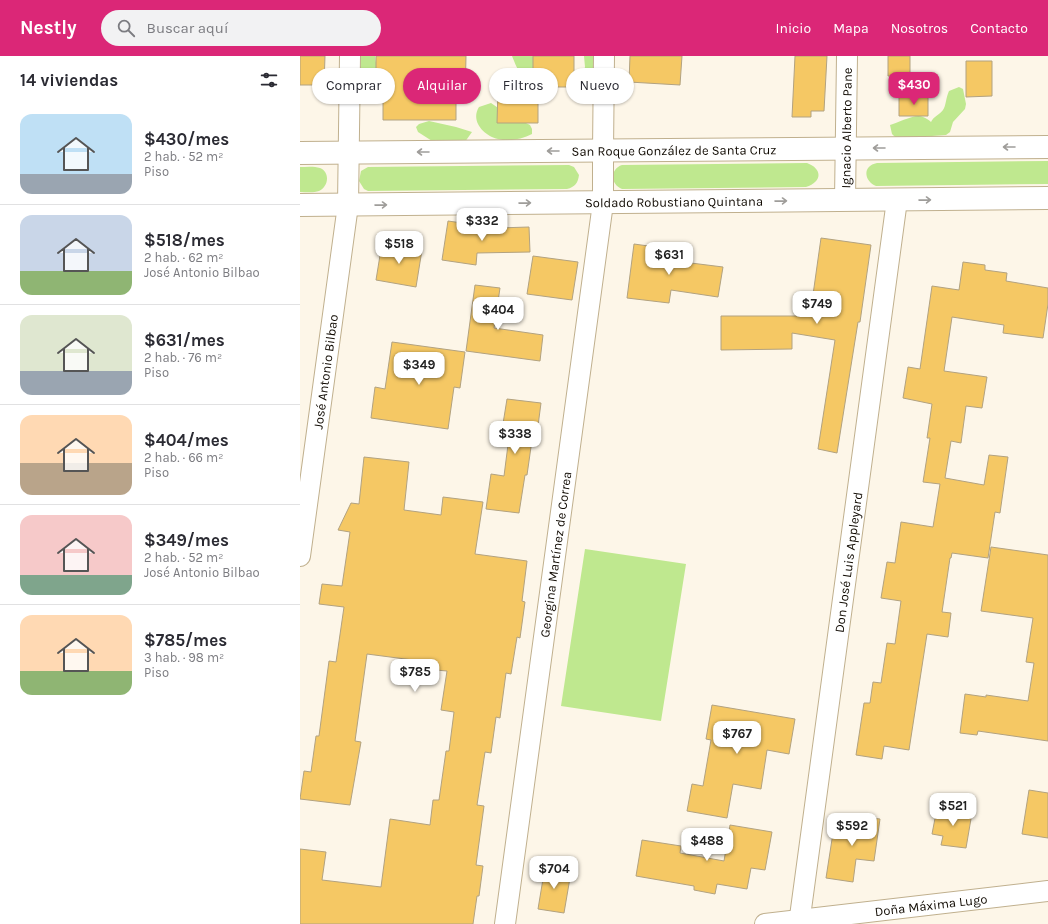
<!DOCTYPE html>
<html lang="es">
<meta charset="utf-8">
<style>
body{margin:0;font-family:Karla,sans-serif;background:#f2f2f3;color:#2b2b33;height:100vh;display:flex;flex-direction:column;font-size:15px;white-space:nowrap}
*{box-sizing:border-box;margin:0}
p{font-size:13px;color:#7c7c81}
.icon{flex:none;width:22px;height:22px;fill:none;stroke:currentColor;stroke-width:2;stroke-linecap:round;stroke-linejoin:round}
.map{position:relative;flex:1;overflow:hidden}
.details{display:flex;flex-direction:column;background:#fff;width:300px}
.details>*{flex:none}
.top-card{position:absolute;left:12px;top:12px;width:380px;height:36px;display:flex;gap:8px}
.price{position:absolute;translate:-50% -34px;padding:0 9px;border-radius:8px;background:#fff;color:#222;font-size:13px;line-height:26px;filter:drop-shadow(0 1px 2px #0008)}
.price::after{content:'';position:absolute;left:50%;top:24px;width:12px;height:9px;margin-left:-6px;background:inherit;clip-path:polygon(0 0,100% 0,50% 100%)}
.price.active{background:#db2777;color:#fff}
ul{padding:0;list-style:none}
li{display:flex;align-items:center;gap:12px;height:100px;padding:0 20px}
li+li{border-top:1px solid #e1e1e2}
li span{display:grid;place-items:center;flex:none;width:112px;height:80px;border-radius:12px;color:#555}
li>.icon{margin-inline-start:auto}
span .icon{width:48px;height:48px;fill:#fffc;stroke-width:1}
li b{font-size:17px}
h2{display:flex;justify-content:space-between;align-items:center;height:48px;padding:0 20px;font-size:17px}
.chip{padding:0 14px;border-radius:18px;background:#fff;box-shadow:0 1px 3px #0004;font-size:14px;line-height:36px}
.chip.active{background:#db2777;color:#fff}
header{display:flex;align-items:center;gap:24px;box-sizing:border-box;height:56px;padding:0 20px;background:#db2777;color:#fff}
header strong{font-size:19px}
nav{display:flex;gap:22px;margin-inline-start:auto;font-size:14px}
.search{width:280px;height:36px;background:#f2f2f3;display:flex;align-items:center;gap:10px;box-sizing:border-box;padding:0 14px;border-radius:22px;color:#7c7c81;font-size:15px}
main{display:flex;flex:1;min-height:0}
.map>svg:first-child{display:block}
</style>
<header>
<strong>Nestly</strong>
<div class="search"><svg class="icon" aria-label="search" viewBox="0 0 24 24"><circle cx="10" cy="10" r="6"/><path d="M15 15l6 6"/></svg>Buscar aquí</div>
<nav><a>Inicio</a><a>Mapa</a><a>Nosotros</a><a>Contacto</a></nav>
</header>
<main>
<section class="details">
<h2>14 viviendas<svg class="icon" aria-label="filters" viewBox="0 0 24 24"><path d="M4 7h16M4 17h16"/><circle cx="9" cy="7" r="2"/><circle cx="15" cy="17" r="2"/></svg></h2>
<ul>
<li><span style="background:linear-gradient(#bfe0f5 75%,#9aa5b1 0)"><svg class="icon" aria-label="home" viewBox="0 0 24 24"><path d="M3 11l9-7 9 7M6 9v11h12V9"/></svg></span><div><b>$430/mes</b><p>2 hab. · 52 m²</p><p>Piso</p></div></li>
<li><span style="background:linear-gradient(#c9d6e8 70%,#8fb573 0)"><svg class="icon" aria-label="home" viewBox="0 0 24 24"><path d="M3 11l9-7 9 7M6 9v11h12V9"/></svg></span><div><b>$518/mes</b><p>2 hab. · 62 m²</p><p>José Antonio Bilbao</p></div></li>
<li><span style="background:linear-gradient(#dfe7d0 70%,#9aa5b1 0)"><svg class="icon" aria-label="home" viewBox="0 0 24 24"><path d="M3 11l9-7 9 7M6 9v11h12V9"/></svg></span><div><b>$631/mes</b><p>2 hab. · 76 m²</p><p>Piso</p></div></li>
<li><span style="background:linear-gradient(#ffd9b3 60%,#b9a48a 0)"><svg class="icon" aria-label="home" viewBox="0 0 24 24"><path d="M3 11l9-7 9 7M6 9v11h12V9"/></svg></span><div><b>$404/mes</b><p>2 hab. · 66 m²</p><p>Piso</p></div></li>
<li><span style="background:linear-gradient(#f6c9c9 75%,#7fa58c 0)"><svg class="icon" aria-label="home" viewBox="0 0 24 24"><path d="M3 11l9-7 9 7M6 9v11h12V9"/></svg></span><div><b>$349/mes</b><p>2 hab. · 52 m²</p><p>José Antonio Bilbao</p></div></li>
<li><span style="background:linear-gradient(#ffd9b3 70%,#8fb573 0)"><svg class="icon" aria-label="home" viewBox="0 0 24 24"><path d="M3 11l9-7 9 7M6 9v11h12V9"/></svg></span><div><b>$785/mes</b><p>3 hab. · 98 m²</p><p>Piso</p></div></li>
</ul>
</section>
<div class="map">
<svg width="748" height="868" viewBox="0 0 748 868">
<rect width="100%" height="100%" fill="#fdf6e8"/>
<path fill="#bfe88f" d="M61 0H75C76 10 81 23 74 31 56 26 60 15 61 0Z
M212 0H239L236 24C221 25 217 12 212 0Z
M284 0H293L300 17 296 32 293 34 286 33 281 24 285 11Z
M659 31 663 33 666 48 665 53 653 66 650 76 646 79 632 80 617 85 596 82 592 78 590 69C599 67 615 57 623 61 626 62 629 64 631 66 634 60 639 59 643 54 646 50 646 41 649 35Z
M191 47 204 56 230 69 232 73V78C222 83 209 86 198 83 184 80 170 65 179 51Z
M129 65 156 71 172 76 162 90 143 92 118 76 116 71 119 68Z
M748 105V128L576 130C564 125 562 110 577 107Z
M507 107C523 113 522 126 506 131L322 133C310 128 310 113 322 109Z
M269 109 274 111 279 119C278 127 275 131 267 133L68 135 64 133 59 125 61 115 68 111Z
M0 111C6 111 14 110 20 112 30 116 29 130 19 135 14 137 6 136 0 136Z
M285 493 386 508 361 665 261 650Z"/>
<path fill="#f5c864" stroke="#b2a280" d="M0 0H25L24 29H0Z
M76 0H166L165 44H156V64H83V43H76Z
M233 0H274V31H233Z
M330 0H382L380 29 329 26Z
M495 0H527L524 55H511V61H492Z
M588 0H610V20H588Z
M666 5H692V40L666 41Z
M198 33H238V67H197Z
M599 39H628V60H599Z
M148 165 197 172 229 171 230 196 177 197 176 209 142 204Z
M521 182 571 189 560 266H558L537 397 518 393 535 284 492 277V293L421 294V260H510Z
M82 187 122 194 116 231 76 224Z
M334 188 377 194 375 205 423 211 418 241 371 234 369 247 327 242Z
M233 200 278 206 272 244 227 238Z
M663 206 685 209V214L707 217 706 225 748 232V248L743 282 703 277 704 269 652 261 644 315 687 321 682 352 666 350 661 387 651 385 645 422 684 429 689 399 708 401 700 457 695 456 688 502 652 497 651 502H650L642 556 651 557 648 581 627 578 609 694 584 690 582 703 556 699 564 647H570L573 626 581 627 587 587 595 588 601 545 581 542 587 506 595 507 601 466 633 471 640 428 623 426 630 382H627L632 348 603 342 608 311 620 313 632 230 659 234Z
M175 229 200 232 194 272 243 279 240 305 166 295Z
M92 286 165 296 160 332 154 331 148 373 71 362 75 331 85 333Z
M207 343 241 347 236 385 232 384 227 419H225L219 457 186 453 191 418 204 420 209 381 201 380Z
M64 401 109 406 104 454 141 459 143 441 183 446 175 498 227 505 222 545 225 546 220 582 217 581 211 618 206 617 200 662 196 661 191 697 185 696 177 749 184 750 176 809 183 810 179 840H177L173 868H0V793L26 796 22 824 81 831 90 763 130 769 133 744H139L146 695H149L154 656 141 654 147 615 113 612V604L67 598 55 685 61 686 50 749 0 743 4 715 11 716 16 680H19L29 605 36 606 44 551 19 548 22 528 42 530 50 476 38 474 51 447 59 448Z
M691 491 748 499V685L678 675 677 679 660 677 665 638 686 641V639L728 645 734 607 726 606 733 562 681 555Z
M412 649 495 663 489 698 467 694 461 733 433 728 427 762 387 755 392 728 403 730 411 684 406 683Z
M729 734 748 737V782L722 778Z
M637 752 672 757 666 792 641 789 643 780 632 778Z
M556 760 580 763 574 805 556 803 553 826 526 822 535 764 555 767Z
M430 769 472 776 465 814 451 812 447 833 417 828 415 838 394 834V830L336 820 342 784 381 790 380 797 424 805Z
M245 811 271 816 264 857 238 853Z"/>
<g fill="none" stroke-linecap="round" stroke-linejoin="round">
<g stroke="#c0b08e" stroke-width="22">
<g id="minor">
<path id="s1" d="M545 144 547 0"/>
<path id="s2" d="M0 500 48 149 50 0"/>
<path id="s3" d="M205 868 303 147V95L304 0"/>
<path id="s4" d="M465 868 748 835"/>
<path id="s5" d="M499 868 597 144"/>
</g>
</g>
<g stroke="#c0b08e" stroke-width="24">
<g id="tertiary">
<path id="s6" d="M0 97 748 91"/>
<path id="s7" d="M0 149 748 142"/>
</g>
</g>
<use href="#minor" stroke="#fff" stroke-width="20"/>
<use href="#tertiary" stroke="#fff" stroke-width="22"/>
</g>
<defs><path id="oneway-shaft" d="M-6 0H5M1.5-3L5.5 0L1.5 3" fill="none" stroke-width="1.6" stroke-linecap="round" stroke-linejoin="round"/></defs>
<g stroke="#9f9d9a">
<use href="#oneway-shaft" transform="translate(709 91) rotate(180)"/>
<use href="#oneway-shaft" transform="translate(579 92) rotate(180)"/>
<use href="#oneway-shaft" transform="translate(253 95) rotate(180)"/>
<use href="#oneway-shaft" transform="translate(123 96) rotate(180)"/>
<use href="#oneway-shaft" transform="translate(625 144) rotate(-1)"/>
<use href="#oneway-shaft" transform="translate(481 145) rotate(-1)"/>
<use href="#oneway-shaft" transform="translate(225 147) rotate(-1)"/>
<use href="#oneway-shaft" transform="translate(81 149) rotate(-1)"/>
</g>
<g text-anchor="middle" stroke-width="3" stroke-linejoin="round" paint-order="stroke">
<g font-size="13" fill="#100a02" stroke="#fff">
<text dy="5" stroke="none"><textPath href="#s1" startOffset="72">Ignacio Alberto Pane</textPath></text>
<text dy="5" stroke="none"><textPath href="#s6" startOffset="374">San Roque González de Santa Cruz</textPath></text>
<text dy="5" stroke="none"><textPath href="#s7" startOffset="374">Soldado Robustiano Quintana</textPath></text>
<text dy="5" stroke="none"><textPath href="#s2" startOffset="186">José Antonio Bilbao</textPath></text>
<text dy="5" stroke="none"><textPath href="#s3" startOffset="373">Georgina Martínez de Correa</textPath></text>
<text dy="5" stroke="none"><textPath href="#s5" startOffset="365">Don José Luis Appleyard</textPath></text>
<text dy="5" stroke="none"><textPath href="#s4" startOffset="167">Doña Máxima Lugo</textPath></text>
</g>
</g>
</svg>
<b class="price active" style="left:614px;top:50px">$430</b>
<b class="price" style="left:182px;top:186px">$332</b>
<b class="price" style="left:99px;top:209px">$518</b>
<b class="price" style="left:369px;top:220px">$631</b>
<b class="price" style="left:517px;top:269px">$749</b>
<b class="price" style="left:198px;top:275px">$404</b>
<b class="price" style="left:119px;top:330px">$349</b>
<b class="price" style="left:215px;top:399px">$338</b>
<b class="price" style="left:115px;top:637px">$785</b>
<b class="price" style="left:437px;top:699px">$767</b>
<b class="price" style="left:653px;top:771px">$521</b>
<b class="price" style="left:552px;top:791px">$592</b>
<b class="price" style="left:407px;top:806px">$488</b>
<b class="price" style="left:254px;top:834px">$704</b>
<div class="top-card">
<a class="chip">Comprar</a>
<a class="chip active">Alquilar</a>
<a class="chip">Filtros</a>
<a class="chip">Nuevo</a>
</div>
</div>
</main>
